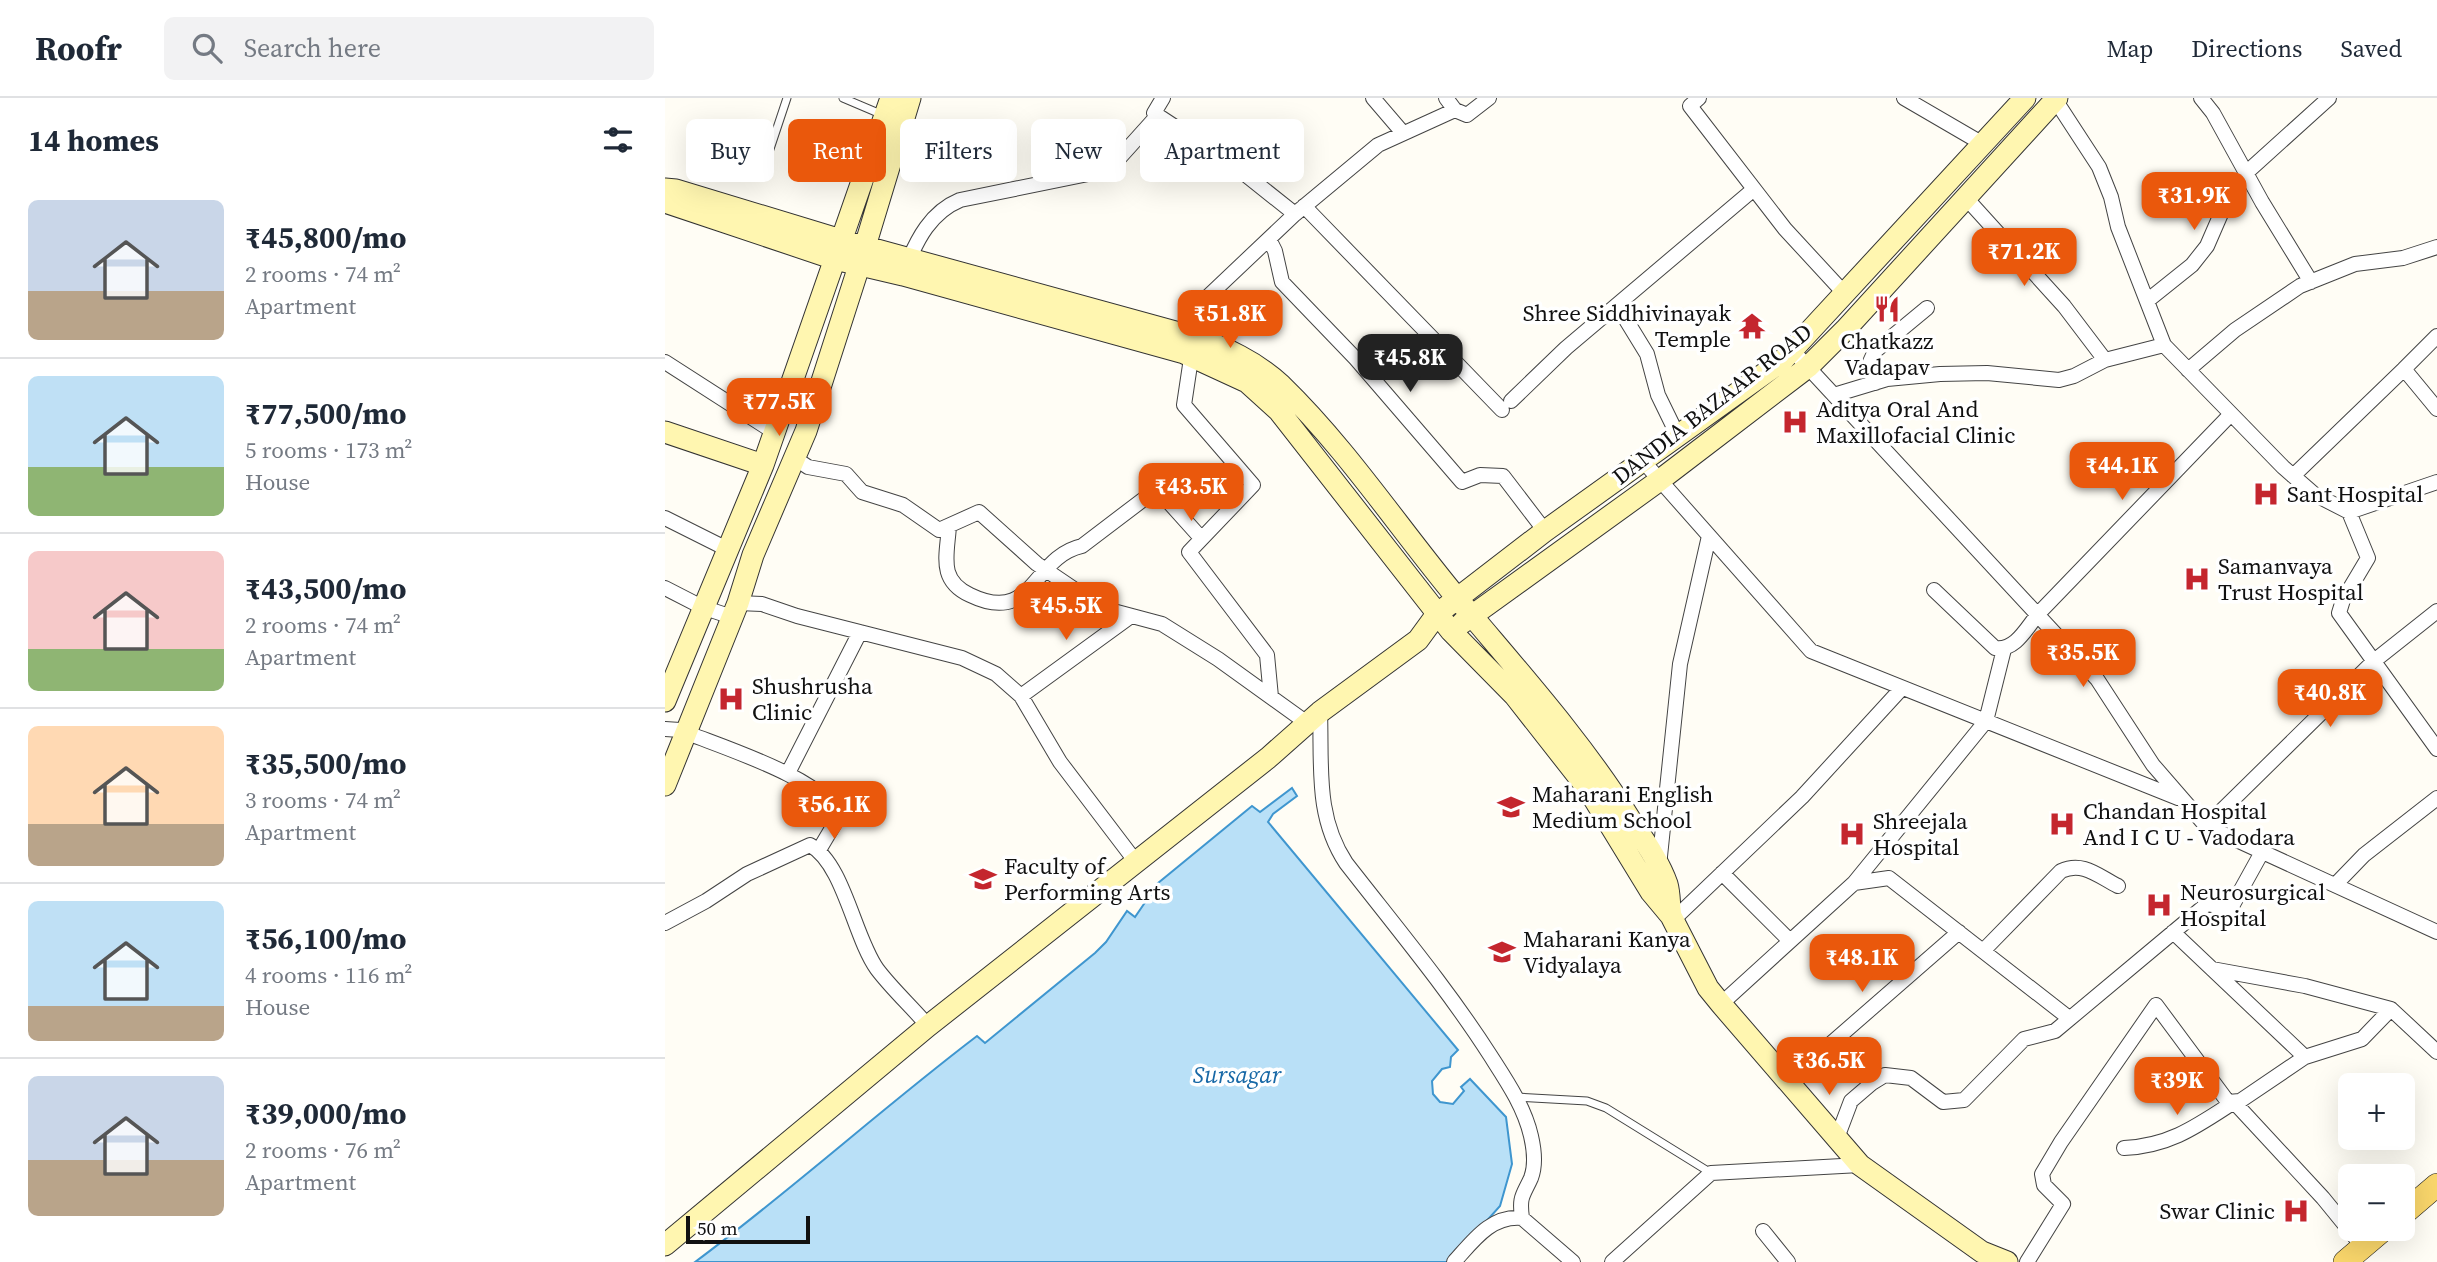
<!DOCTYPE html>
<meta charset="utf-8">
<style>
body{margin:0;font-family:"Source Serif 4",serif;background:#f2f2f3;color:#1f2937;height:100vh;display:flex;flex-direction:column;font-size:26px;white-space:nowrap}
*{box-sizing:border-box;margin:0}
p{font-size:23px;color:#747a83}
.icon{flex:none;width:38px;height:38px;fill:none;stroke:currentColor;stroke-width:2;stroke-linecap:round;stroke-linejoin:round}
.map{position:relative;flex:1;overflow:hidden}
.sheet{display:flex;flex-direction:column;background:#fff;width:665px}
.sheet>*{flex:none}
.top-card{position:absolute;left:21px;top:21px;width:665px;height:63px;display:flex;gap:14px}
.buttons{position:absolute;left:1673px;top:975px;display:grid;gap:14px}
.buttons a{display:grid;place-items:center;width:77px;height:77px;border-radius:10px;background:#fff;box-shadow:0 7px 28px #0002;font-size:35px}
.scale{position:absolute;left:21px;bottom:18px;width:124px;box-sizing:border-box;padding-left:7px;border:4px solid #111;border-top:0;font-size:19px;line-height:24px;white-space:nowrap;color:#111;-webkit-text-stroke:5px #fff;paint-order:stroke}
.price{position:absolute;translate:-50% -60px;padding:0 16px;border-radius:14px;background:#ea580c;color:#fff;font-size:23px;line-height:46px;filter:drop-shadow(0 2px 4px #0008)}
.price::after{content:'';position:absolute;left:50%;top:42px;width:21px;height:16px;margin-left:-10px;background:inherit;clip-path:polygon(0 0,100% 0,50% 100%)}
.price.current{background:#222;color:#fff}
ul{padding:0;list-style:none}
li{display:flex;align-items:center;gap:21px;height:175px;padding:0 28px}
li+li{border-top:2px solid #e0e1e3}
li span{display:grid;place-items:center;flex:none;width:196px;height:140px;border-radius:10px;color:#555}
li>.icon{margin-inline-start:auto}
span .icon{width:84px;height:84px;fill:#fffc;stroke-width:1}
li b{font-size:30px}
h2{display:flex;justify-content:space-between;align-items:center;height:84px;padding:0 28px;font-size:30px}
.tag{padding:0 24px;border-radius:10px;background:#fff;box-shadow:0 7px 28px #0002;font-size:24px;line-height:63px}
.tag.current{background:#ea580c;color:#fff}
header{display:flex;align-items:center;gap:42px;box-sizing:border-box;height:98px;padding:0 35px;background:#fff;border-bottom:2px solid #e0e1e3}
header strong{font-size:33px}
nav{display:flex;gap:38px;margin-inline-start:auto;font-size:24px}
.search{width:490px;height:63px;background:#f2f2f3;display:flex;align-items:center;gap:18px;box-sizing:border-box;padding:0 24px;border-radius:10px;color:#747a83;font-size:26px}
main{display:flex;flex:1;min-height:0}
.map>svg:first-child{display:block}
</style>
<header>
<strong>Roofr</strong>
<div class="search"><svg class="icon" aria-label="search" viewBox="0 0 24 24"><circle cx="10" cy="10" r="6"/><path d="M15 15l6 6"/></svg>Search here</div>
<nav><a>Map</a><a>Directions</a><a>Saved</a></nav>
</header>
<main>
<section class="sheet">
<h2>14 homes<svg class="icon" aria-label="filters" viewBox="0 0 24 24"><path d="M4 7h16M4 17h16"/><circle cx="9" cy="7" r="2"/><circle cx="15" cy="17" r="2"/></svg></h2>
<ul>
<li><span style="background:linear-gradient(#c9d6e8 65%,#b9a48a 0)"><svg class="icon" aria-label="home" viewBox="0 0 24 24"><path d="M3 11l9-7 9 7M6 9v11h12V9"/></svg></span><div><b>₹45,800/mo</b><p>2 rooms · 74 m²</p><p>Apartment</p></div></li>
<li><span style="background:linear-gradient(#bfe0f5 65%,#8fb573 0)"><svg class="icon" aria-label="home" viewBox="0 0 24 24"><path d="M3 11l9-7 9 7M6 9v11h12V9"/></svg></span><div><b>₹77,500/mo</b><p>5 rooms · 173 m²</p><p>House</p></div></li>
<li><span style="background:linear-gradient(#f6c9c9 70%,#8fb573 0)"><svg class="icon" aria-label="home" viewBox="0 0 24 24"><path d="M3 11l9-7 9 7M6 9v11h12V9"/></svg></span><div><b>₹43,500/mo</b><p>2 rooms · 74 m²</p><p>Apartment</p></div></li>
<li><span style="background:linear-gradient(#ffd9b3 70%,#b9a48a 0)"><svg class="icon" aria-label="home" viewBox="0 0 24 24"><path d="M3 11l9-7 9 7M6 9v11h12V9"/></svg></span><div><b>₹35,500/mo</b><p>3 rooms · 74 m²</p><p>Apartment</p></div></li>
<li><span style="background:linear-gradient(#bfe0f5 75%,#b9a48a 0)"><svg class="icon" aria-label="home" viewBox="0 0 24 24"><path d="M3 11l9-7 9 7M6 9v11h12V9"/></svg></span><div><b>₹56,100/mo</b><p>4 rooms · 116 m²</p><p>House</p></div></li>
<li><span style="background:linear-gradient(#c9d6e8 60%,#b9a48a 0)"><svg class="icon" aria-label="home" viewBox="0 0 24 24"><path d="M3 11l9-7 9 7M6 9v11h12V9"/></svg></span><div><b>₹39,000/mo</b><p>2 rooms · 76 m²</p><p>Apartment</p></div></li>
</ul>
</section>
<div class="map">
<svg width="1772" height="1164" viewBox="0 0 1772 1164">
<rect width="100%" height="100%" fill="#fffdf5"/>
<path fill="#b9e0f7" stroke="#3f96cf" stroke-width="2" d="M627 690 632 698 608 716 603 724 793 952 786 959 785 969 777 971 767 983 768 996 775 1004 788 1006 799 993 796 989 805 981 841 1019 847 1066 835 1108 785 1164H30C127 1092 216 1011 312 938L320 945 430 855 441 844 462 813 470 819 481 803 476 799 587 708 595 714Z"/>
<g fill="none" stroke-linecap="round" stroke-linejoin="round">
<g stroke="#444" stroke-width="9">
<path id="lane" d="M178 0 218 17
M102 60 122 0
M850 999 922 1003 941 1010 1046 1075"/>
</g>
<g stroke="#444" stroke-width="16">
<path id="street" d="M498 0 489 15 571 69 630 116
M708 0 738 35
M781 0 790 12 802 17 824 0
M1034 0 1025 8 1120 131 1180 196
M1239 0 1318 46
M1389 0 1434 69 1446 99 1453 129 1499 247 1618 369 1649 396 1684 414 1772 384
M1536 0 1548 15 1597 104 1646 184
M1301 100 1399 208 1440 262
M639 108 837 312
M604 141 610 153 617 184 691 261 797 384 815 377 838 378 880 433
M241 169C252 141 266 114 295 102L438 73 448 67 493 17
M1482 203 1527 167 1542 148 1565 95 1581 75 1664 0
M952 207 982 256 993 297 1013 338
M1772 238 1739 271 1772 311
M1128 253 1432 581 1488 667 1541 728 1772 834
M0 264 109 334
M1523 272 1570 232 1635 188 1690 166 1738 160 1772 149
M1210 285 1205 264 1210 253 1262 210
M1169 297 1222 281 1275 276 1322 275 1394 282 1409 278 1440 262 1499 247
M846 303 901 250 1089 91
M128 359 143 369 181 376 197 394 238 407 274 432 314 414 372 466 437 510 497 526 553 561 642 625
M978 363 1146 553 1513 700
M1628 378 1739 271
M1684 414 1703 460 1678 502 1674 515 1772 651
M0 420 62 451
M284 428C282 458 273 482 305 497 369 528 367 459 417 448L492 391 536 440
M0 490 37 509 67 519
M1269 492 1330 550C1350 553 1361 531 1373 516L1566 316
M73 505 97 506 132 518 297 560 331 576 356 598 395 664 471 764
M356 598 466 518
M606 599 602 557 524 454 588 387 519 307 534 207 630 116 713 47 790 12
M655 614C657 668 650 718 681 765 730 828 782 890 825 957 841 982 859 1008 866 1038 869 1051 871 1067 866 1080 858 1098 854 1098 857 1120L908 1164
M0 631 15 632C50 647 166 682 173 720L154 752
M123 675 195 534
M1541 728 1709 563 1772 513
M994 768 1015 566 1044 438
M1057 775 1125 843
M1189 785 1321 623 1339 551
M1670 787 1699 757 1772 700
M1008 822 1137 699 1237 590
M0 825 41 803 82 776 145 747C179 766 189 839 212 871 227 891 247 909 263 928
M1508 834 1640 959
M1318 853 1396 773C1418 763 1433 778 1453 788
M1547 871 1640 888 1726 911
M1056 906 1189 785 1224 780 1404 920
M1165 947 1207 985
M1123 983 1294 834
M1172 1040 1186 1003 1207 985 1220 977 1246 980 1278 1004 1299 1002 1359 941 1390 933 1542 806 1566 810 1597 754
M1459 1050C1505 1048 1532 1028 1569 1004L1658 1100 1698 1149
M1098 1133 1123 1164
M789 1164C808 1143 826 1117 857 1120
M947 1164 1046 1075 1195 1067
M1362 1164 1398 1106 1379 1087 1377 1076 1396 1044 1491 907 1563 1004 1575 1003 1640 959 1697 941 1726 911 1772 954"/>
</g>
<g stroke="#333" stroke-width="23">
<path id="secondary" d="M0 91 11 92 176 142 529 239C561 250 590 263 616 287 682 351 733 429 792 500 852 572 915 641 965 721 978 741 994 763 1002 786 1005 796 1004 808 1006 818
M0 104 170 161 238 177 519 255 582 284 614 313 786 533 850 598 923 691 986 794 1006 818 1043 890 1056 906 1195 1067 1317 1154 1342 1164
M0 334 98 367
M797 525 995 382 1143 269 1180 232 1392 0
M0 603 98 367 226 0
M0 687 73 505 88 457 141 333 194 168 245 0
M0 1147 263 928 603 660 655 614 753 542 772 516 880 433 1117 263 1360 0"/>
</g>
<g stroke="#222" stroke-width="24">
<path id="primary" d="M1738 1116 1772 1087
M1680 1164 1720 1130"/>
</g>
<use href="#lane" stroke="#fff" stroke-width="7"/>
<use href="#street" stroke="#fff" stroke-width="14"/>
<use href="#secondary" stroke="#fff6b0" stroke-width="21"/>
<use href="#primary" stroke="#f9d66b" stroke-width="23"/>
</g>
<defs>
<g id="restaurant-bare" transform="scale(2.1)"><path d="M-5-6h1v4h1v-4h1v4h1v-4h1v5L-1.5 .5V6h-2V.5L-5-1ZM5-6V6H3V1.5H1.5Q1.5-4 5-6Z" fill="#c4262e" stroke="#fff" stroke-width="2.5" paint-order="stroke"/></g>
<g id="temple-bare" transform="scale(2.1)"><path d="M0-6L5-2H3V0L6.5 2.5H4V6H1.5V3h-3V6H-4V2.5H-6.5L-3 0V-2H-5Z" fill="#c4262e" stroke="#fff" stroke-width="2.5" paint-order="stroke"/></g>
<g id="hospital-bare" transform="scale(2.1)"><path d="M-5-5h3v3.5h4V-5h3V5h-3V1.5h-4V5h-3Z" fill="#c4262e" stroke="#fff" stroke-width="2.5" paint-order="stroke"/></g>
<g id="school-bare" transform="scale(2.1)"><path d="M0-5L7-2L0 1L-7-2ZM-4 1L0 2.5L4 1V4Q0 6-4 4Z" fill="#c4262e" stroke="#fff" stroke-width="2.5" paint-order="stroke"/></g>
<g id="university-bare" transform="scale(2.1)"><path d="M0-5L7-2L0 1L-7-2ZM-4 1L0 2.5L4 1V4Q0 6-4 4Z" fill="#c4262e" stroke="#fff" stroke-width="2.5" paint-order="stroke"/></g>
</defs>
<g fill-rule="evenodd">
<use href="#restaurant-bare" x="1222" y="211"/>
<use href="#temple-bare" x="1087" y="228"/>
<use href="#hospital-bare" x="1130" y="324"/>
<use href="#hospital-bare" x="1601" y="396"/>
<use href="#hospital-bare" x="1532" y="481"/>
<use href="#hospital-bare" x="66" y="601"/>
<use href="#school-bare" x="846" y="709"/>
<use href="#hospital-bare" x="1397" y="726"/>
<use href="#hospital-bare" x="1187" y="736"/>
<use href="#university-bare" x="318" y="781"/>
<use href="#hospital-bare" x="1494" y="807"/>
<use href="#school-bare" x="837" y="854"/>
<use href="#hospital-bare" x="1631" y="1113"/>
</g>
<g text-anchor="middle" stroke-width="7" stroke-linejoin="round" paint-order="stroke">
<g font-size="23" fill="#111" stroke="#fff" text-anchor="start">
<text x="1066" y="223" text-anchor="end">Shree Siddhivinayak<tspan x="1066" dy="26">Temple</tspan></text>
<text x="1222" y="251" text-anchor="middle">Chatkazz<tspan x="1222" dy="26">Vadapav</tspan></text>
<text x="1151" y="319">Aditya Oral And<tspan x="1151" dy="26">Maxillofacial Clinic</tspan></text>
<text x="1622" y="404">Sant Hospital</text>
<text x="1553" y="476">Samanvaya<tspan x="1553" dy="26">Trust Hospital</tspan></text>
<text x="87" y="596">Shushrusha<tspan x="87" dy="26">Clinic</tspan></text>
<text x="867" y="704">Maharani English<tspan x="867" dy="26">Medium School</tspan></text>
<text x="1418" y="721">Chandan Hospital<tspan x="1418" dy="26">And I C U - Vadodara</tspan></text>
<text x="1208" y="731">Shreejala<tspan x="1208" dy="26">Hospital</tspan></text>
<text x="339" y="776">Faculty of<tspan x="339" dy="26">Performing Arts</tspan></text>
<text x="1515" y="802">Neurosurgical<tspan x="1515" dy="26">Hospital</tspan></text>
<text x="858" y="849">Maharani Kanya<tspan x="858" dy="26">Vidyalaya</tspan></text>
<text x="1610" y="1121" text-anchor="end">Swar Clinic</text>
</g>
<g font-size="23" fill="#111" stroke="#fff">
<text transform="translate(1047 306) rotate(-38)" y="8">DANDIA BAZAAR ROAD</text>
</g>
<g font-size="24" font-style="italic" fill="#1768a6" stroke="#fff">
<text x="572" y="985">Sursagar</text>
</g>
</g>
</svg>
<div class="buttons">
<a>+</a>
<a>−</a>
</div>
<div class="scale">50 m</div>
<b class="price" style="left:1529px;top:134px">₹31.9K</b>
<b class="price" style="left:1359px;top:190px">₹71.2K</b>
<b class="price" style="left:565px;top:252px">₹51.8K</b>
<b class="price current" style="left:745px;top:296px">₹45.8K</b>
<b class="price" style="left:114px;top:340px">₹77.5K</b>
<b class="price" style="left:1457px;top:404px">₹44.1K</b>
<b class="price" style="left:526px;top:425px">₹43.5K</b>
<b class="price" style="left:401px;top:544px">₹45.5K</b>
<b class="price" style="left:1418px;top:591px">₹35.5K</b>
<b class="price" style="left:1665px;top:631px">₹40.8K</b>
<b class="price" style="left:169px;top:743px">₹56.1K</b>
<b class="price" style="left:1197px;top:896px">₹48.1K</b>
<b class="price" style="left:1164px;top:999px">₹36.5K</b>
<b class="price" style="left:1512px;top:1019px">₹39K</b>
<div class="top-card">
<a class="tag">Buy</a>
<a class="tag current">Rent</a>
<a class="tag">Filters</a>
<a class="tag">New</a>
<a class="tag">Apartment</a>
</div>
</div>
</main>
